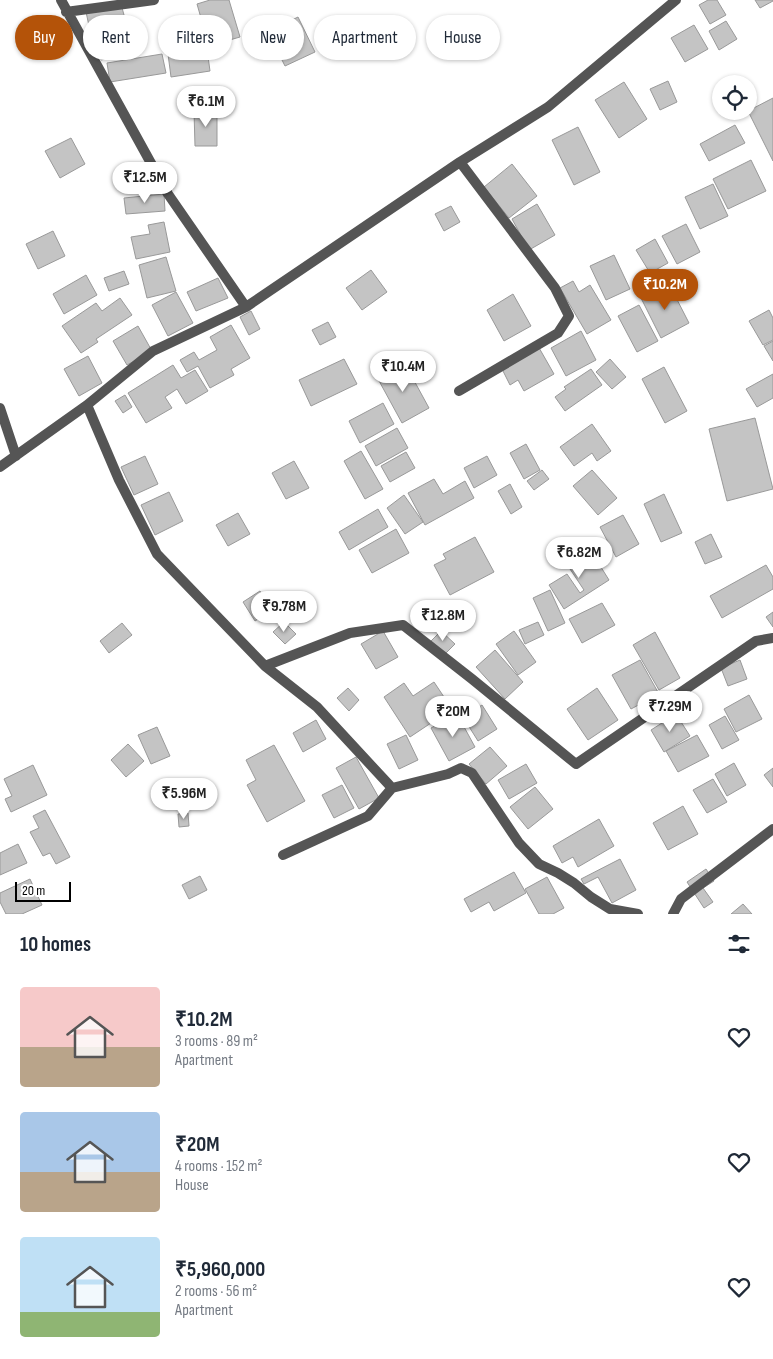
<!DOCTYPE html>
<meta charset="utf-8">
<style>
body{margin:0;font-family:"Sofia Sans Condensed",sans-serif;background:#f6f6f7;color:#1f2937;height:100vh;display:flex;flex-direction:column;font-size:19px;white-space:nowrap}
*{box-sizing:border-box;margin:0}
p{font-size:16px;color:#747a83}
.icon{flex:none;width:28px;height:28px;fill:none;stroke:currentColor;stroke-width:2;stroke-linecap:round;stroke-linejoin:round}
.map{position:relative;height:914px;overflow:hidden}
.sheet{display:flex;flex-direction:column;background:#fff;flex:1}
.sheet>*{flex:none}
.hud{position:absolute;left:15px;top:15px;width:500px;height:45px;display:flex;gap:10px}
.buttons{position:absolute;left:712px;top:75px;display:grid;gap:10px}
.buttons a{display:grid;place-items:center;width:45px;height:45px;border-radius:50%;background:#fff;box-shadow:0 1px 4px #0004;font-size:25px}
.scale{position:absolute;left:15px;bottom:12px;width:56px;box-sizing:border-box;padding-left:5px;border:2px solid #000;border-top:0;font-size:14px;line-height:18px;white-space:nowrap;color:#000;-webkit-text-stroke:4px #fff;paint-order:stroke}
.price{position:absolute;translate:-50% -42px;padding:0 11px;border-radius:18px;background:#fff;color:#222;font-size:16px;line-height:32px;filter:drop-shadow(0 1px 2px #0008)}
.price::after{content:'';position:absolute;left:50%;top:30px;width:15px;height:11px;margin-left:-8px;background:inherit;clip-path:polygon(0 0,100% 0,50% 100%)}
.price.on{background:#b45309;color:#fff}
ul{padding:0;list-style:none}
li{display:flex;align-items:center;gap:15px;height:125px;padding:0 20px}
li span{display:grid;place-items:center;flex:none;width:140px;height:100px;border-radius:5px;color:#555}
li>.icon{margin-inline-start:auto}
span .icon{width:60px;height:60px;fill:#fffc;stroke-width:1}
li b{font-size:21px}
h2{display:flex;justify-content:space-between;align-items:center;height:60px;padding:0 20px;font-size:21px}
.tag{padding:0 18px;border-radius:22px;background:#fff;box-shadow:0 1px 4px #0004;font-size:18px;line-height:45px}
.tag.on{background:#b45309;color:#fff}
.map>svg:first-child{display:block}
</style>
<div class="map">
<svg width="773" height="914" viewBox="0 0 773 914">
<rect width="100%" height="100%" fill="#fff"/>
<path fill="#c4c4c4" stroke="#999" d="M210 0H229L240 37 209 46 197 4Z
M708 0H717L726 15 710 24 699 5Z
M755 0H773V1L760 8Z
M121 4 127 26 91 35 86 12Z
M298 17 315 52 285 66 268 32Z
M726 21 737 39 719 50 709 31Z
M694 25 708 49 685 62 671 38Z
M126 32 131 53 101 60 96 38Z
M207 49 210 71 171 77 168 54Z
M162 54 166 73 110 82 107 63Z
M668 81 677 102 660 110 650 89Z
M624 82 647 119 619 138 595 100Z
M773 98V161L748 111Z
M194 111H217V146H195Z
M735 125 745 143 709 161 700 144Z
M578 127 600 172 574 185 552 140Z
M71 138 85 164 60 178 45 151Z
M751 160 766 191 728 209 713 179Z
M512 164 537 196 509 218 484 187Z
M713 184 728 216 700 229 685 197Z
M164 194 165 211 126 214 124 198Z
M537 204 555 235 529 250 512 219Z
M451 206 460 222 444 231 435 214Z
M164 222 170 252 136 259 131 237 150 234 148 225Z
M686 224 700 252 677 264 662 236Z
M53 231 65 256 38 269 26 244Z
M655 239 668 263 650 273 636 250Z
M614 255 630 289 606 300 590 266Z
M166 257 176 291 147 298 139 265Z
M371 270 387 292 362 310 346 288Z
M124 271 129 284 109 291 104 278Z
M86 275 97 295 64 314 53 294Z
M218 278 228 298 196 311 187 292Z
M573 281 579 292 590 285 611 320 587 334 560 288Z
M669 284 689 323 661 338 641 298Z
M176 292 193 323 168 336 152 305Z
M513 294 531 326 504 341 487 310Z
M120 298 132 315 96 339 98 342 81 353 62 326 96 303 102 311Z
M639 305 658 341 637 352 618 316Z
M769 310 773 318V340L763 345 749 321Z
M251 311 260 329 249 335 240 317Z
M328 322 336 337 320 345 312 330Z
M231 325 250 358 231 369 234 375 210 388 198 366 187 372 180 360 194 352 199 360 217 350 210 337Z
M138 326 152 351 127 365 113 341Z
M581 331 596 360 566 376 551 348Z
M773 341V361L764 346Z
M538 346 554 374 524 391 518 380 510 385 501 367Z
M88 356 102 383 79 396 64 369Z
M344 359 357 384 311 406 299 380Z
M610 359 626 377 612 389 596 372Z
M405 364 429 408 402 423 378 379Z
M173 365 181 378 195 370 208 391 186 404 177 389 165 397 172 408 146 423 128 393Z
M664 367 687 411 665 423 642 379Z
M591 369 602 385 565 411 555 397 566 389 564 387Z
M773 374V398L757 407 746 389Z
M125 395 132 407 123 413 115 401Z
M383 403 394 424 360 443 349 421Z
M755 418 773 489 727 501 709 429Z
M592 424 611 451 597 461 592 453 574 466 560 447Z
M397 428 408 448 376 466 365 446Z
M526 444 540 470 524 479 510 453Z
M361 451 383 489 365 499 344 461Z
M406 452 415 468 390 482 381 466Z
M145 456 158 484 134 495 121 467Z
M487 456 497 475 474 488 464 468Z
M294 461 309 488 286 499 272 473Z
M542 470 549 479 534 490 527 481Z
M592 470 617 498 598 515 573 486Z
M434 479 443 494 465 481 474 498 425 525 408 493Z
M510 484 522 507 511 514 498 491Z
M169 492 183 521 155 535 141 505Z
M664 494 682 533 661 542 644 504Z
M404 495 423 522 405 534 387 508Z
M378 509 388 527 349 550 339 532Z
M238 513 250 534 228 546 216 525Z
M623 515 639 544 616 557 600 527Z
M396 529 409 553 372 573 359 550Z
M711 534 722 557 705 564 695 542Z
M475 537 494 572 450 595 434 565 446 559 443 554Z
M589 548 609 580 564 609 549 585 567 574 580 593 584 590 566 563Z
M766 565 773 577V589L722 618 710 596Z
M550 590 565 623 548 631 533 598Z
M260 591 272 610 255 621 243 602Z
M602 603 615 625 582 643 569 619Z
M773 612V627L766 617Z
M284 622 296 634 285 644 273 632Z
M538 622 544 635 525 644 519 630Z
M122 623 132 635 109 653 100 641Z
M383 631 398 657 376 669 361 644Z
M441 631 455 644 445 654 431 641Z
M514 631 536 662 518 675 496 644Z
M655 632 680 678 659 690 633 645Z
M495 650 523 682 505 699 476 667Z
M640 660 659 694 631 709 612 675Z
M740 660 747 679 728 686 721 668Z
M434 682 452 709 410 737 384 697 404 683 413 696Z
M348 688 359 700 349 711 337 698Z
M597 688 618 720 588 740 567 709Z
M749 695 762 719 736 732 724 709Z
M482 705 497 729 478 741 463 717Z
M457 714 475 747 449 761 431 728Z
M676 714 690 736 664 752 651 730Z
M725 716 739 740 722 749 709 725Z
M316 720 326 739 303 752 293 733Z
M157 727 170 756 151 764 138 735Z
M406 735 418 760 399 769 387 744Z
M697 735 709 756 678 772 666 751Z
M128 744 144 761 126 777 111 760Z
M274 745 305 801 267 822 247 785 256 780 246 760Z
M490 747 507 766 486 784 469 764Z
M356 757 379 798 359 809 336 768Z
M734 763 746 785 727 796 715 774Z
M526 764 537 783 509 799 498 780Z
M33 765 47 795 11 812 5 799 12 796 4 779Z
M773 768V787L764 775Z
M713 779 727 802 707 813 693 790Z
M342 785 354 808 334 818 322 795Z
M535 787 553 809 528 829 510 807Z
M683 806 698 834 668 850 653 823Z
M45 810 70 857 56 864 50 853 43 856 30 832 39 828 33 816Z
M188 813 189 826 179 827 178 814Z
M599 819 614 846 578 867 573 857 562 863 553 846Z
M18 844 27 863 0 875V853Z
M620 859 636 890 612 903 598 877 584 884 581 879Z
M706 869 714 881 703 888 713 902 704 908 687 882Z
M514 872 526 893 494 911 489 902 471 912 464 899Z
M200 876 207 890 189 899 182 885Z
M547 877 564 908 553 914H539L525 889Z
M30 879 42 905 22 914H6L0 902V893Z
M743 904 752 914H731Z"/>
<g fill="none" stroke-linecap="round" stroke-linejoin="round">
<path stroke="#555" stroke-width="10" d="M61 0 168 194 246 307
M676 0 548 107 460 162 246 307 153 351 87 405 119 480 157 554 265 666 350 633 403 625 472 679 576 764 756 641 773 638
M66 12 154 0
M459 391 558 333 569 316 555 288 460 162
M0 408 16 456
M0 467 87 405
M265 666 317 707 392 788
M283 855 368 816 392 788 448 774 461 768 472 773 519 843 539 864 558 873 574 883 591 897 610 909 638 914
M673 914 681 899 773 829"/>
</g>
</svg>
<div class="buttons">
<a><svg class="icon" aria-label="locate" viewBox="0 0 24 24"><circle cx="12" cy="12" r="6"/><path d="M12 2v4M12 18v4M2 12h4M18 12h4"/></svg></a>
</div>
<div class="scale">20 m</div>
<b class="price" style="left:206px;top:128px">₹6.1M</b>
<b class="price" style="left:145px;top:204px">₹12.5M</b>
<b class="price on" style="left:665px;top:311px">₹10.2M</b>
<b class="price" style="left:403px;top:393px">₹10.4M</b>
<b class="price" style="left:579px;top:579px">₹6.82M</b>
<b class="price" style="left:284px;top:633px">₹9.78M</b>
<b class="price" style="left:443px;top:642px">₹12.8M</b>
<b class="price" style="left:670px;top:733px">₹7.29M</b>
<b class="price" style="left:453px;top:738px">₹20M</b>
<b class="price" style="left:184px;top:820px">₹5.96M</b>
<div class="hud">
<a class="tag on">Buy</a>
<a class="tag">Rent</a>
<a class="tag">Filters</a>
<a class="tag">New</a>
<a class="tag">Apartment</a>
<a class="tag">House</a>
</div>
</div>
<section class="sheet">
<h2>10 homes<svg class="icon" aria-label="filters" viewBox="0 0 24 24"><path d="M4 7h16M4 17h16"/><circle cx="9" cy="7" r="2"/><circle cx="15" cy="17" r="2"/></svg></h2>
<ul>
<li><span style="background:linear-gradient(#f6c9c9 60%,#b9a48a 0)"><svg class="icon" aria-label="home" viewBox="0 0 24 24"><path d="M3 11l9-7 9 7M6 9v11h12V9"/></svg></span><div><b>₹10.2M</b><p>3 rooms · 89 m²</p><p>Apartment</p></div><svg class="icon" aria-label="heart" viewBox="0 0 24 24"><path d="M12 20l-8-8c-3-5 5-10 8-4 3-6 11-1 8 4z"/></svg></li>
<li><span style="background:linear-gradient(#a9c7e8 60%,#b9a48a 0)"><svg class="icon" aria-label="home" viewBox="0 0 24 24"><path d="M3 11l9-7 9 7M6 9v11h12V9"/></svg></span><div><b>₹20M</b><p>4 rooms · 152 m²</p><p>House</p></div><svg class="icon" aria-label="heart" viewBox="0 0 24 24"><path d="M12 20l-8-8c-3-5 5-10 8-4 3-6 11-1 8 4z"/></svg></li>
<li><span style="background:linear-gradient(#bfe0f5 75%,#8fb573 0)"><svg class="icon" aria-label="home" viewBox="0 0 24 24"><path d="M3 11l9-7 9 7M6 9v11h12V9"/></svg></span><div><b>₹5,960,000</b><p>2 rooms · 56 m²</p><p>Apartment</p></div><svg class="icon" aria-label="heart" viewBox="0 0 24 24"><path d="M12 20l-8-8c-3-5 5-10 8-4 3-6 11-1 8 4z"/></svg></li>
</ul>
</section>
